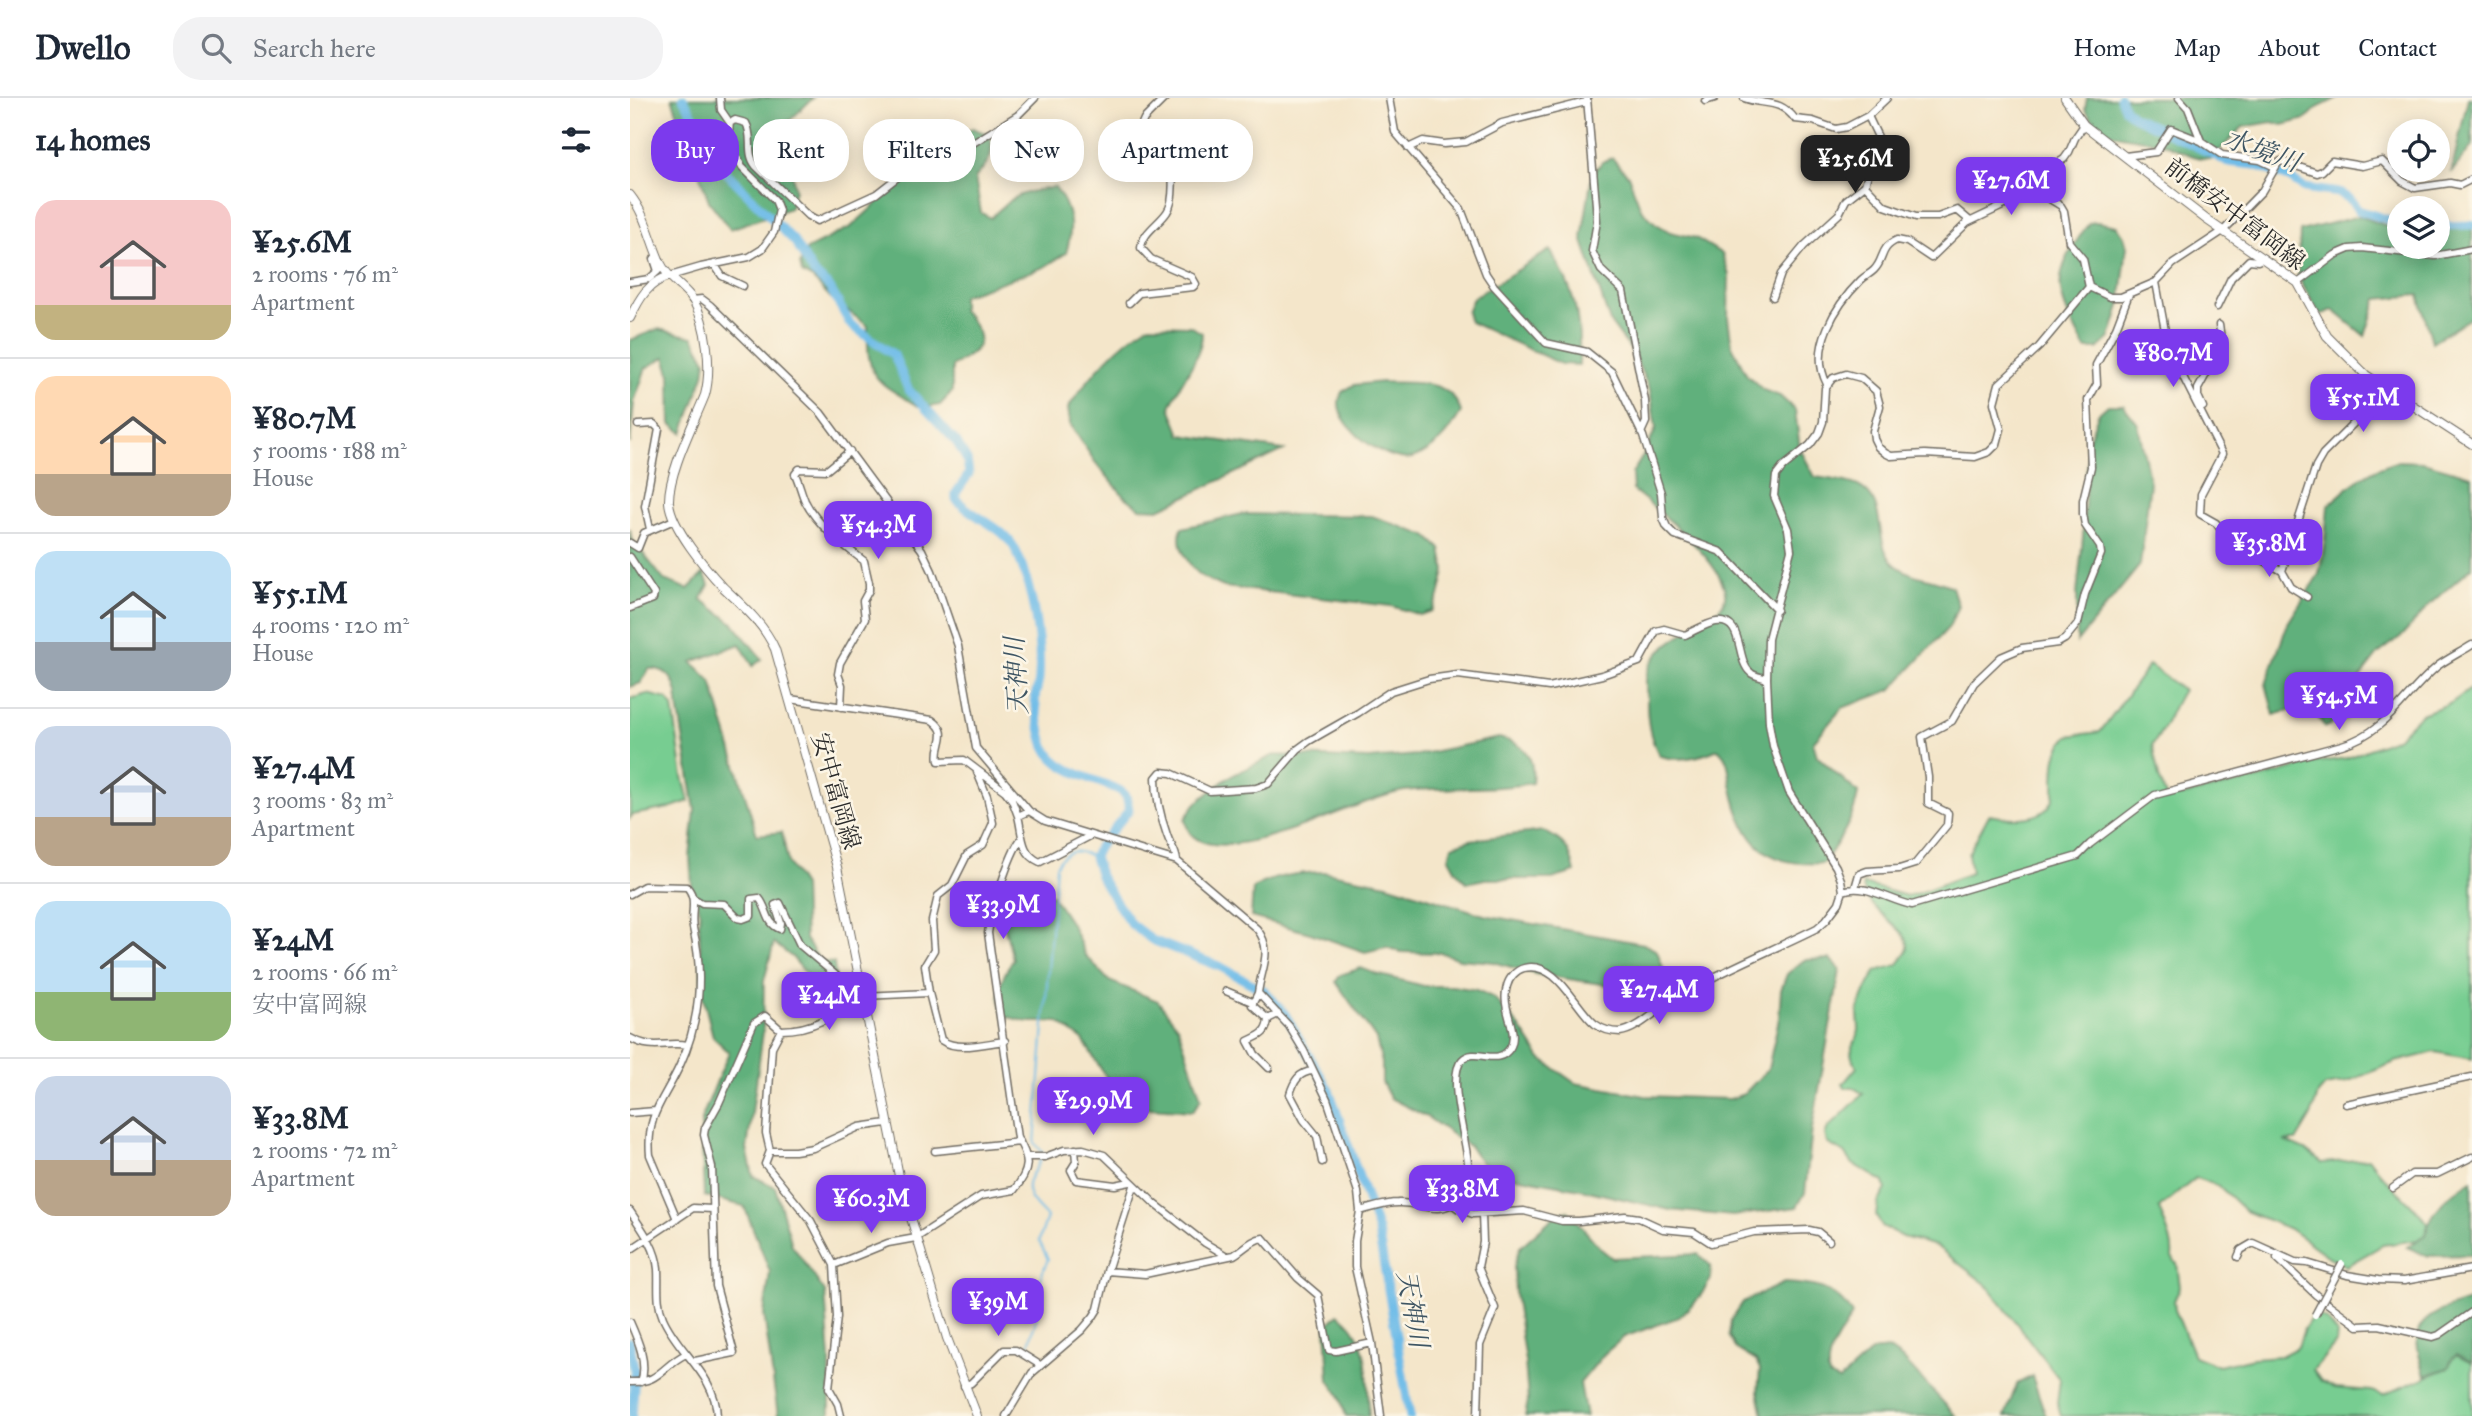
<!DOCTYPE html>
<meta charset="utf-8">
<style>
body{margin:0;font-family:"IM FELL Great Primer","Noto Serif JP",serif;background:#f2f2f3;color:#1f2937;height:100vh;display:flex;flex-direction:column;font-size:26px;white-space:nowrap}
*{box-sizing:border-box;margin:0}
p{font-size:23px;color:#747a83}
.icon{flex:none;width:38px;height:38px;fill:none;stroke:currentColor;stroke-width:2;stroke-linecap:round;stroke-linejoin:round}
.map{position:relative;flex:1;overflow:hidden}
.side{display:flex;flex-direction:column;background:#fff;width:630px}
.side>*{flex:none}
.guide{position:absolute;left:21px;top:21px;width:665px;height:63px;display:flex;gap:14px}
.buttons{position:absolute;left:1757px;top:21px;display:grid;gap:14px}
.buttons a{display:grid;place-items:center;width:63px;height:63px;border-radius:50%;background:#fff;box-shadow:0 4px 18px #0003;font-size:35px}
.price{position:absolute;translate:-50% -60px;padding:0 16px;border-radius:14px;background:#7c3aed;color:#fff;font-size:23px;line-height:46px;filter:drop-shadow(0 2px 4px #0008)}
.price::after{content:'';position:absolute;left:50%;top:42px;width:21px;height:16px;margin-left:-10px;background:inherit;clip-path:polygon(0 0,100% 0,50% 100%)}
.price.selected{background:#222;color:#fff}
ul{padding:0;list-style:none}
li{display:flex;align-items:center;gap:21px;height:175px;padding:0 35px}
li+li{border-top:2px solid #e0e1e3}
li span{display:grid;place-items:center;flex:none;width:196px;height:140px;border-radius:21px;color:#555}
li>.icon{margin-inline-start:auto}
span .icon{width:84px;height:84px;fill:#fffc;stroke-width:1}
li b{font-size:30px}
h2{display:flex;justify-content:space-between;align-items:center;height:84px;padding:0 35px;font-size:30px}
.tag{padding:0 24px;border-radius:28px;background:#fff;box-shadow:0 4px 18px #0003;font-size:24px;line-height:63px}
.tag.selected{background:#7c3aed;color:#fff}
header{display:flex;align-items:center;gap:42px;box-sizing:border-box;height:98px;padding:0 35px;background:#fff;border-bottom:2px solid #e0e1e3}
header strong{font-size:33px}
nav{display:flex;gap:38px;margin-inline-start:auto;font-size:24px}
.search{width:490px;height:63px;background:#f2f2f3;display:flex;align-items:center;gap:18px;box-sizing:border-box;padding:0 24px;border-radius:28px;color:#747a83;font-size:26px}
main{display:flex;flex:1;min-height:0}
.map>svg:first-child{display:block}
</style>
<header>
<strong>Dwello</strong>
<div class="search"><svg class="icon" aria-label="search" viewBox="0 0 24 24"><circle cx="10" cy="10" r="6"/><path d="M15 15l6 6"/></svg>Search here</div>
<nav><a>Home</a><a>Map</a><a>About</a><a>Contact</a></nav>
</header>
<main>
<section class="side">
<h2>14 homes<svg class="icon" aria-label="filters" viewBox="0 0 24 24"><path d="M4 7h16M4 17h16"/><circle cx="9" cy="7" r="2"/><circle cx="15" cy="17" r="2"/></svg></h2>
<ul>
<li><span style="background:linear-gradient(#f6c9c9 75%,#c2b280 0)"><svg class="icon" aria-label="home" viewBox="0 0 24 24"><path d="M3 11l9-7 9 7M6 9v11h12V9"/></svg></span><div><b>¥25.6M</b><p>2 rooms · 76 m²</p><p>Apartment</p></div></li>
<li><span style="background:linear-gradient(#ffd9b3 70%,#b9a48a 0)"><svg class="icon" aria-label="home" viewBox="0 0 24 24"><path d="M3 11l9-7 9 7M6 9v11h12V9"/></svg></span><div><b>¥80.7M</b><p>5 rooms · 188 m²</p><p>House</p></div></li>
<li><span style="background:linear-gradient(#bfe0f5 65%,#9aa5b1 0)"><svg class="icon" aria-label="home" viewBox="0 0 24 24"><path d="M3 11l9-7 9 7M6 9v11h12V9"/></svg></span><div><b>¥55.1M</b><p>4 rooms · 120 m²</p><p>House</p></div></li>
<li><span style="background:linear-gradient(#c9d6e8 65%,#b9a48a 0)"><svg class="icon" aria-label="home" viewBox="0 0 24 24"><path d="M3 11l9-7 9 7M6 9v11h12V9"/></svg></span><div><b>¥27.4M</b><p>3 rooms · 83 m²</p><p>Apartment</p></div></li>
<li><span style="background:linear-gradient(#bfe0f5 65%,#8fb573 0)"><svg class="icon" aria-label="home" viewBox="0 0 24 24"><path d="M3 11l9-7 9 7M6 9v11h12V9"/></svg></span><div><b>¥24M</b><p>2 rooms · 66 m²</p><p>安中富岡線</p></div></li>
<li><span style="background:linear-gradient(#c9d6e8 60%,#b9a48a 0)"><svg class="icon" aria-label="home" viewBox="0 0 24 24"><path d="M3 11l9-7 9 7M6 9v11h12V9"/></svg></span><div><b>¥33.8M</b><p>2 rooms · 72 m²</p><p>Apartment</p></div></li>
</ul>
</section>
<div class="map">
<svg width="1842" height="1318" viewBox="0 0 1842 1318">
<rect width="100%" height="100%" fill="#fcf5e5"/>
<filter id="ink" filterUnits="userSpaceOnUse"><feTurbulence type="fractalNoise" baseFrequency=".0143" numOctaves="2"/><feDisplacementMap in="SourceGraphic" scale="14" xChannelSelector="R" yChannelSelector="G"/><feConvolveMatrix kernelMatrix="1 2 1 2 8 2 1 2 1" color-interpolation-filters="sRGB"/></filter>
<filter id="wash" filterUnits="userSpaceOnUse"><feTurbulence type="fractalNoise" baseFrequency=".00686" numOctaves="4" result="noise"/><feDisplacementMap in="SourceGraphic" scale="28" xChannelSelector="R" yChannelSelector="G"/><feGaussianBlur stdDeviation="1.57" result="paint"/><feColorMatrix in="noise" values="0 0 0 0 0 0 0 0 0 0 0 0 0 0 0 0 0 1.4 0 .05"/><feComposite in="paint" operator="in"/></filter>
<g filter="url(#wash)">
<rect width="100%" height="100%" fill="#f4e6ca"/>
<path fill="#77cd91" stroke="#517c5e" stroke-width="2" d="M1519 567 1553 592C1541 610 1536 631 1522 647L1529 679 1537 701 1636 679 1682 665 1717 660 1767 640 1791 616 1821 605 1842 590V961L1805 954 1765 964 1717 984 1695 988 1688 996 1681 1018 1666 1043H1654L1675 1052 1692 1065 1739 1061C1757 1087 1779 1101 1798 1125L1796 1137 1787 1142 1753 1147 1716 1168 1699 1159 1660 1131 1615 1113 1589 1088 1566 1080 1529 1110C1534 1126 1544 1143 1542 1159L1547 1166 1550 1189 1544 1203 1545 1212 1564 1258 1589 1268 1623 1260 1651 1258 1668 1249 1674 1231 1684 1216 1697 1222 1707 1235 1706 1245 1683 1272 1691 1283 1705 1290 1741 1293 1753 1297 1818 1270 1822 1261 1826 1257 1842 1265V1318H1431L1427 1305 1430 1282 1357 1187 1306 1148 1273 1139 1252 1128 1246 1117 1248 1105 1256 1091 1254 1084 1223 1066 1215 1055 1197 1045 1195 1036 1198 1030 1233 996 1224 990H1215L1213 986 1227 969C1214 951 1227 948 1229 932 1229 926 1228 920 1228 915 1231 901 1239 885 1246 873 1253 871 1263 869 1268 866 1269 865 1274 858 1275 857 1292 833 1234 817 1233 786L1277 798 1289 795 1341 775 1338 756 1359 717C1378 721 1415 725 1423 701 1425 696 1424 689 1424 684 1425 663 1424 655 1438 638L1470 634Z
M17 596 37 601 43 609 53 679 59 703 39 710 2 717 0 720V601Z"/>
<path fill="#61b07b" stroke="#466e53" stroke-width="2" d="M42 0H183L153 29 165 91 160 110 100 131 79 103Z
M1457 0H1708L1687 10 1676 21 1653 27 1642 24 1613 29 1581 61C1563 61 1551 52 1534 46 1502 36 1476 46 1455 11Z
M1838 0H1842V48L1821 75Z
M342 30 360 37C365 58 358 65 345 80L351 115 361 120C384 95 391 95 425 89 441 111 444 129 436 155L414 169 332 198V212C357 240 356 250 322 268V294L310 307 291 310C247 283 236 284 238 228L201 200 183 181 172 175 170 166 177 151 221 129 294 62Z
M982 60 998 77 1011 111 1025 125 1040 134 1066 140 1092 156 1099 177 1098 220 1102 248 1117 277 1133 292 1150 298 1165 312 1170 351 1185 379C1198 381 1215 382 1228 388 1261 404 1240 447 1267 468 1282 480 1305 480 1322 489L1328 508 1319 529 1261 592 1212 610 1183 644 1187 658 1228 695C1224 721 1209 743 1194 765 1137 770 1113 745 1102 690 1098 675 1101 662 1088 651 1071 659 1049 664 1030 658 1019 640 1017 622 1017 601 1016 593 1015 583 1017 575 1030 534 1093 524 1095 499 1099 469 1026 410 1003 392L1002 376 1017 351 1026 330 1020 292 1003 255 980 224 952 140 962 77 972 64Z
M1729 118 1769 132V149H1808V134L1829 130H1842V219L1802 244 1789 197 1747 201 1735 238 1703 212 1690 217 1668 179 1670 133Z
M1467 124 1487 128 1494 138 1497 148 1490 208 1480 240 1468 251H1456C1424 193 1419 180 1459 125Z
M920 152C945 192 951 219 949 267L931 266 840 224 837 214 843 200Z
M519 227 560 228 572 235C572 261 549 284 540 309L551 337 654 352 529 411 510 410 494 398 465 364 440 326 438 310C459 279 487 246 519 227Z
M28 231 63 239 76 263 74 277 53 335 41 326 40 275 35 259 16 270 4 304 0 346V242Z
M752 284C783 286 819 278 831 314 821 331 805 352 785 359 761 369 707 330 709 304 709 301 711 297 712 294L724 287Z
M1478 307H1493L1508 326 1520 385 1510 467 1447 544V496L1453 439 1458 344 1468 316Z
M1769 363 1793 364 1842 378V469L1801 505 1774 536 1748 556 1722 590 1717 620 1695 629 1679 607 1644 617 1636 586 1658 525 1689 476 1695 444 1698 408C1721 386 1737 372 1769 363Z
M612 416 742 418 797 438 811 451 815 473 809 498 802 513 790 517 761 508 594 489C588 486 579 483 573 479 559 469 545 447 552 430Z
M0 431 1 440 34 482 58 491 74 475 79 487 71 501 103 525 132 561 123 568 110 546 62 564 81 583 127 737 152 734 158 765 173 788 175 841 191 864 204 865 208 904 202 907 163 860 144 845 134 883 133 934 117 1051 123 1078 145 1089 162 1147 195 1194 200 1261V1318H148L134 1216 140 1174 114 1108 74 1098 71 1022 99 954 83 939 72 894 69 823 70 813 62 788 60 759 65 712 48 608C48 590 42 569 19 571L11 585 0 589Z
M869 640C895 646 905 657 902 685 860 693 817 688 774 693 730 699 595 774 561 736 558 733 556 726 555 721L565 706 597 680 644 657 739 661 787 657Z
M913 733C935 744 940 750 945 774L922 781H855L837 785 826 773 819 760 822 748 840 742Z
M695 774 757 786 854 817 1014 846 1027 853 1035 875 1027 885 998 890 905 876 864 864 829 861 812 855 771 854 756 849 735 854 680 835 621 819 623 790C646 777 669 775 695 774Z
M401 797H422L443 829 455 857 479 883 528 903 548 929 571 1000 563 1013 505 1009 487 997 453 942 428 924H398L374 918C364 895 371 881 383 861L374 827 384 809Z
M1200 861 1210 872 1182 1031 1175 1095 1167 1109 1103 1118 1040 1112 950 1091 865 1075 853 1066 839 1048 797 1019 760 1000 752 984V965L746 941 706 884 710 877 731 870 746 876 794 888H822L847 892 864 900 890 929 911 961 945 985 1015 998 1100 1001 1114 996 1138 971 1149 920 1151 892 1157 876 1174 862Z
M1842 1082V1157L1797 1158 1777 1149 1796 1137C1800 1111 1821 1095 1842 1082Z
M938 1113 971 1151 982 1160 1068 1156 1080 1167 1081 1181 1069 1200 1049 1219 994 1239 974 1256 950 1285 956 1318H895L898 1303 895 1263 885 1196 884 1168 890 1149 926 1117Z
M1154 1185C1184 1187 1206 1188 1222 1217 1212 1235 1193 1257 1199 1278L1209 1283 1242 1253 1258 1251 1275 1263 1326 1318H1133L1128 1293 1130 1271 1126 1263 1105 1250 1099 1237 1101 1222 1113 1204Z
M1842 1202V1265L1826 1257 1822 1261 1818 1270 1795 1278C1792 1265 1785 1248 1788 1235 1792 1216 1826 1207 1842 1202Z
M708 1216C742 1238 737 1283 739 1318H716L709 1297 699 1282 696 1228Z
M1402 1278 1416 1318H1375L1387 1286Z"/>
<g fill="none" stroke-linecap="round" stroke-linejoin="round">
<path stroke="#6ebce8" stroke-width="2" d="M413 1055 405 1045 426 768C435 750 447 751 464 759
M397 1253 413 1197 408 1186 418 1161 409 1143 417 1119C407 1109 392 1097 400 1080 403 1073 409 1068 411 1060"/>
<path stroke="#6ebce8" stroke-width="9" d="M53 0 96 74 165 144 183 174 200 190 220 226 264 257 278 291 327 345 337 362 339 376 326 395V401C342 420 375 428 386 453 401 485 412 544 409 579 409 586 406 593 405 600 405 607 412 642 415 648 424 670 456 679 477 687 483 690 491 691 495 697 498 701 498 707 499 712L468 750 464 759 470 778 486 804 501 826 522 842 591 869 635 893 655 916 699 992 748 1133 780 1318
M1490 0 1495 11 1503 18 1598 64 1625 67 1659 80 1674 90 1709 95 1720 101 1728 112 1769 125
M1808 128 1842 127
M0 1244 5 1276 2 1318"/>
</g>
</g>
<g filter="url(#ink)">
<g fill="none" stroke-linecap="round" stroke-linejoin="round">
<g stroke="#716c63" stroke-width="9">
<path id="minor" d="M90 0 91 12 100 25
M759 0 765 34 831 111 856 176 864 188 916 245 957 254 982 274 1013 338 1031 395 1033 420 1037 429 1045 437 1091 454 1147 512
M957 0 966 107 967 123 962 153 971 172 993 193 1015 303 1016 324 1011 335
M1114 0C1135 8 1149 0 1165 21L1183 23 1206 31 1217 29 1238 18
M1257 0 1238 18 1248 39 1235 87 1255 108 1286 119H1308L1327 112 1340 123
M1549 0 1558 10 1571 43
M1075 3 1085 0
M778 50 793 43 814 46 836 44 872 25 956 4
M1495 58 1526 54 1541 31 1571 43 1592 57 1630 62 1645 69
M84 166 92 178 113 188
M40 178 71 169 119 159 132 151 144 134 149 112 145 102 112 69 98 41 100 25 105 22 116 25C124 39 115 55 126 68L178 118 187 123 246 96 282 68 299 60 332 52 388 17 405 0
M0 184 19 181 28 173 24 161 27 157
M1526 184 1538 249 1592 356 1571 396 1570 416 1586 425 1606 452 1623 456 1652 473 1686 368 1693 356 1724 325 1753 289
M1668 185 1705 157 1719 151 1732 150 1805 158 1842 151
M1459 189 1480 199H1491L1526 184 1543 166 1593 133 1632 93 1648 65 1651 63 1687 75 1692 73 1702 63 1732 68 1752 63 1772 83 1785 90 1820 85 1830 87 1842 81
M1143 199 1151 176 1174 148 1209 116 1216 102 1235 87
M62 202 72 201 80 207 191 315 292 452 302 473 328 548 346 650 399 713 415 723 547 763 627 831C644 853 631 870 628 895L659 928 674 953 697 1001 728 1094 730 1113 725 1143V1169L742 1245 751 1318
M499 205 509 195 563 189 566 186 562 179 521 161 511 150C512 135 529 126 537 114 545 103 543 72 540 59L509 41 507 37 514 21 535 0
M1587 209 1601 180 1619 162 1628 163 1633 160
M1197 286C1178 250 1206 207 1231 182 1235 178 1240 176 1244 172 1255 161 1249 150 1267 142L1277 144 1301 160 1337 125 1379 105 1407 88 1421 69 1434 61 1439 54 1445 40 1454 27
M1573 309 1568 298V291L1592 247 1589 227
M8 327 24 326 29 331 15 408 20 431
M0 445 8 450 14 435 44 422
M0 459 24 496 23 501 0 510
M1652 473 1661 489 1677 499
M160 601 302 622C322 636 305 645 309 663L334 662 375 693 382 702 388 718
M211 609 212 587 208 576 210 565 235 521 233 503 239 492V485L234 463C213 447 187 427 175 403 171 394 169 384 165 376L169 371 197 372 220 353
M399 713 388 718C393 737 390 755 410 764L460 738
M547 763C546 752 540 747 537 737 531 720 526 698 526 680L531 674 541 675 580 693 626 690 638 686 668 651 679 643 728 615 761 593 799 581 828 577 919 589 972 577 1009 564 1026 533 1034 531 1055 537C1064 533 1077 525 1086 524 1115 520 1105 563 1121 575 1124 578 1132 579 1137 581
M1225 790 1229 776 1237 773 1269 771 1285 766 1317 727 1318 715 1298 705V679L1292 639 1322 623 1344 585 1371 559 1392 550 1428 545 1435 541 1448 525 1455 496 1471 456 1470 449 1455 427 1453 416V402L1461 369 1458 302 1467 286 1466 267 1486 230 1499 196
M1213 793C1234 784 1260 803 1282 807L1448 758 1460 746 1525 697 1712 647C1758 634 1775 594 1809 567 1819 560 1831 554 1842 547
M0 796 14 788 57 789C68 801 60 815 63 830 74 876 70 924 50 967 35 1001 16 1015 20 1057L47 1121
M63 800 72 805 94 806 108 820 113 821 121 818V801L129 800C138 810 136 826 150 831L151 825 145 807 150 805 170 847 228 896 233 898 299 895 311 942C328 954 356 945 375 943
M596 893 622 904
M299 895 295 867 304 852 302 823 308 798 322 787 337 757 353 747 363 725 357 698 347 674
M628 895 622 907 638 921
M151 932 142 949 136 1035 140 1053 135 1066 181 1123 204 1167 207 1219 199 1290 208 1306 211 1318
M0 940C24 953 35 943 58 947
M639 970 625 956 618 943C630 937 637 936 638 921L648 916
M683 973C669 974 664 983 660 996L674 1022 687 1038 692 1064
M1716 1006 1842 979
M0 1015 25 1013
M445 1051 446 1064 441 1072 446 1082 485 1087 500 1084
M140 1053H165L183 1050 229 1029 257 1025
M305 1053 390 1044
M398 1059H415L434 1052 453 1051 474 1057 524 1105 575 1145 597 1158
M1763 1090 1782 1076H1807L1842 1059
M822 1106 829 1111 843 1116 894 1113 932 1123H949L995 1118 1009 1120 1033 1131 1064 1134 1081 1145 1124 1134 1179 1132 1188 1134 1199 1143
M0 1113C12 1131 26 1149 28 1171 29 1188 26 1204 33 1220 48 1255 86 1277 87 1318
M730 1113C742 1110 755 1105 768 1105 781 1104 794 1110 807 1110 830 1110 838 1085 838 1066 837 1043 816 978 832 962 846 948 867 970 880 950 890 933 870 911 877 888 879 880 886 872 894 870 927 862 945 910 965 926 973 932 981 934 990 934 1006 932 1022 916 1036 907 1082 876 1137 855 1187 830L1196 822 1209 805 1213 793 1211 782 1206 769 1159 694 1143 648 1139 625 1137 581 1138 541 1161 452 1158 431 1144 398 1146 378 1153 369 1180 347 1189 335 1193 324 1195 290 1203 280 1216 276 1231 280 1246 293 1250 308 1243 333 1244 341 1248 349 1255 355 1261 358 1295 356 1345 359 1359 354 1367 346 1371 331 1364 305 1369 286 1409 249 1459 189 1453 161 1439 144 1434 113 1431 108 1418 100 1407 88
M0 1152 63 1110 82 1111
M1608 1159 1611 1152 1623 1145 1665 1164 1677 1165 1717 1177 1748 1182 1774 1183 1842 1171
M1647 1160 1686 1197 1728 1228 1749 1227 1803 1239 1809 1237 1842 1214
M204 1167 258 1145 286 1140 351 1098 384 1092C400 1073 401 1061 387 1040L358 835C361 815 379 756 391 741
M477 1173 515 1176 604 1157C613 1152 622 1141 633 1140L668 1180 688 1197 699 1252 706 1253 742 1245
M0 1224C8 1242 18 1265 11 1284
M65 1263 104 1255 86 1188 82 1069 74 1037 75 1030 89 1005 124 925 135 918 151 932C181 932 208 918 228 896
M0 1284C31 1285 31 1268 56 1256
M334 1288 341 1285 374 1252H386L410 1267
M376 1318 402 1275 452 1232 463 1219 468 1211 477 1173 504 1088
M848 1318 850 1247 865 1210 848 1169 853 1144 852 1116"/>
</g>
<g stroke="#716c63" stroke-width="10">
<path id="major" d="M1435 0 1454 27 1577 122 1668 185 1697 238 1736 277 1842 346
M0 97C16 117 20 142 31 166 38 181 54 188 63 202 77 226 82 271 75 297 64 325 38 375 39 404 41 429 76 471 93 489 113 508 134 526 145 551L207 769 270 1083 317 1240 347 1318
M0 220C9 201 18 184 40 178"/>
</g>
<use href="#minor" stroke="#fff" stroke-width="6"/>
<use href="#major" stroke="#fff" stroke-width="8"/>
<g stroke="#716c63" stroke-width="9" stroke-linecap="butt">
<path id="minor-bridge" d="M1685 1217 1712 1166"/>
</g>
<use href="#minor-bridge" stroke="#fff" stroke-width="6"/>
</g>
</g>
<g text-anchor="middle" stroke-width="5" stroke-linejoin="round" paint-order="stroke">
<g font-size="24" fill="#2b2b2b" stroke="#fcf5e5">
<text transform="translate(1605 116) rotate(37)" y="8">前橋安中富岡線</text>
<text transform="translate(206 693) rotate(74)" y="8">安中富岡線</text>
</g>
<g font-size="26" font-style="italic" fill="#3f5664" stroke="#fcf5e5">
<text transform="translate(1632 52) rotate(20)" y="9">水境川</text>
<text transform="translate(386 578) rotate(-93)" y="9">天神川</text>
<text transform="translate(783 1211) rotate(80)" y="9">天神川</text>
</g>
</g>
</svg>
<div class="buttons">
<a><svg class="icon" aria-label="locate" viewBox="0 0 24 24"><circle cx="12" cy="12" r="6"/><path d="M12 2v4M12 18v4M2 12h4M18 12h4"/></svg></a>
<a><svg class="icon" aria-label="layers" viewBox="0 0 24 24"><path d="M12 4l9 5-9 5-9-5zM3 14l9 5 9-5"/></svg></a>
</div>
<b class="price selected" style="left:1225px;top:97px">¥25.6M</b>
<b class="price" style="left:1381px;top:119px">¥27.6M</b>
<b class="price" style="left:1543px;top:291px">¥80.7M</b>
<b class="price" style="left:1733px;top:336px">¥55.1M</b>
<b class="price" style="left:248px;top:463px">¥54.3M</b>
<b class="price" style="left:1639px;top:481px">¥35.8M</b>
<b class="price" style="left:1709px;top:634px">¥54.5M</b>
<b class="price" style="left:373px;top:843px">¥33.9M</b>
<b class="price" style="left:1029px;top:928px">¥27.4M</b>
<b class="price" style="left:199px;top:934px">¥24M</b>
<b class="price" style="left:463px;top:1039px">¥29.9M</b>
<b class="price" style="left:832px;top:1127px">¥33.8M</b>
<b class="price" style="left:241px;top:1137px">¥60.3M</b>
<b class="price" style="left:368px;top:1240px">¥39M</b>
<div class="guide">
<a class="tag selected">Buy</a>
<a class="tag">Rent</a>
<a class="tag">Filters</a>
<a class="tag">New</a>
<a class="tag">Apartment</a>
</div>
</div>
</main>
